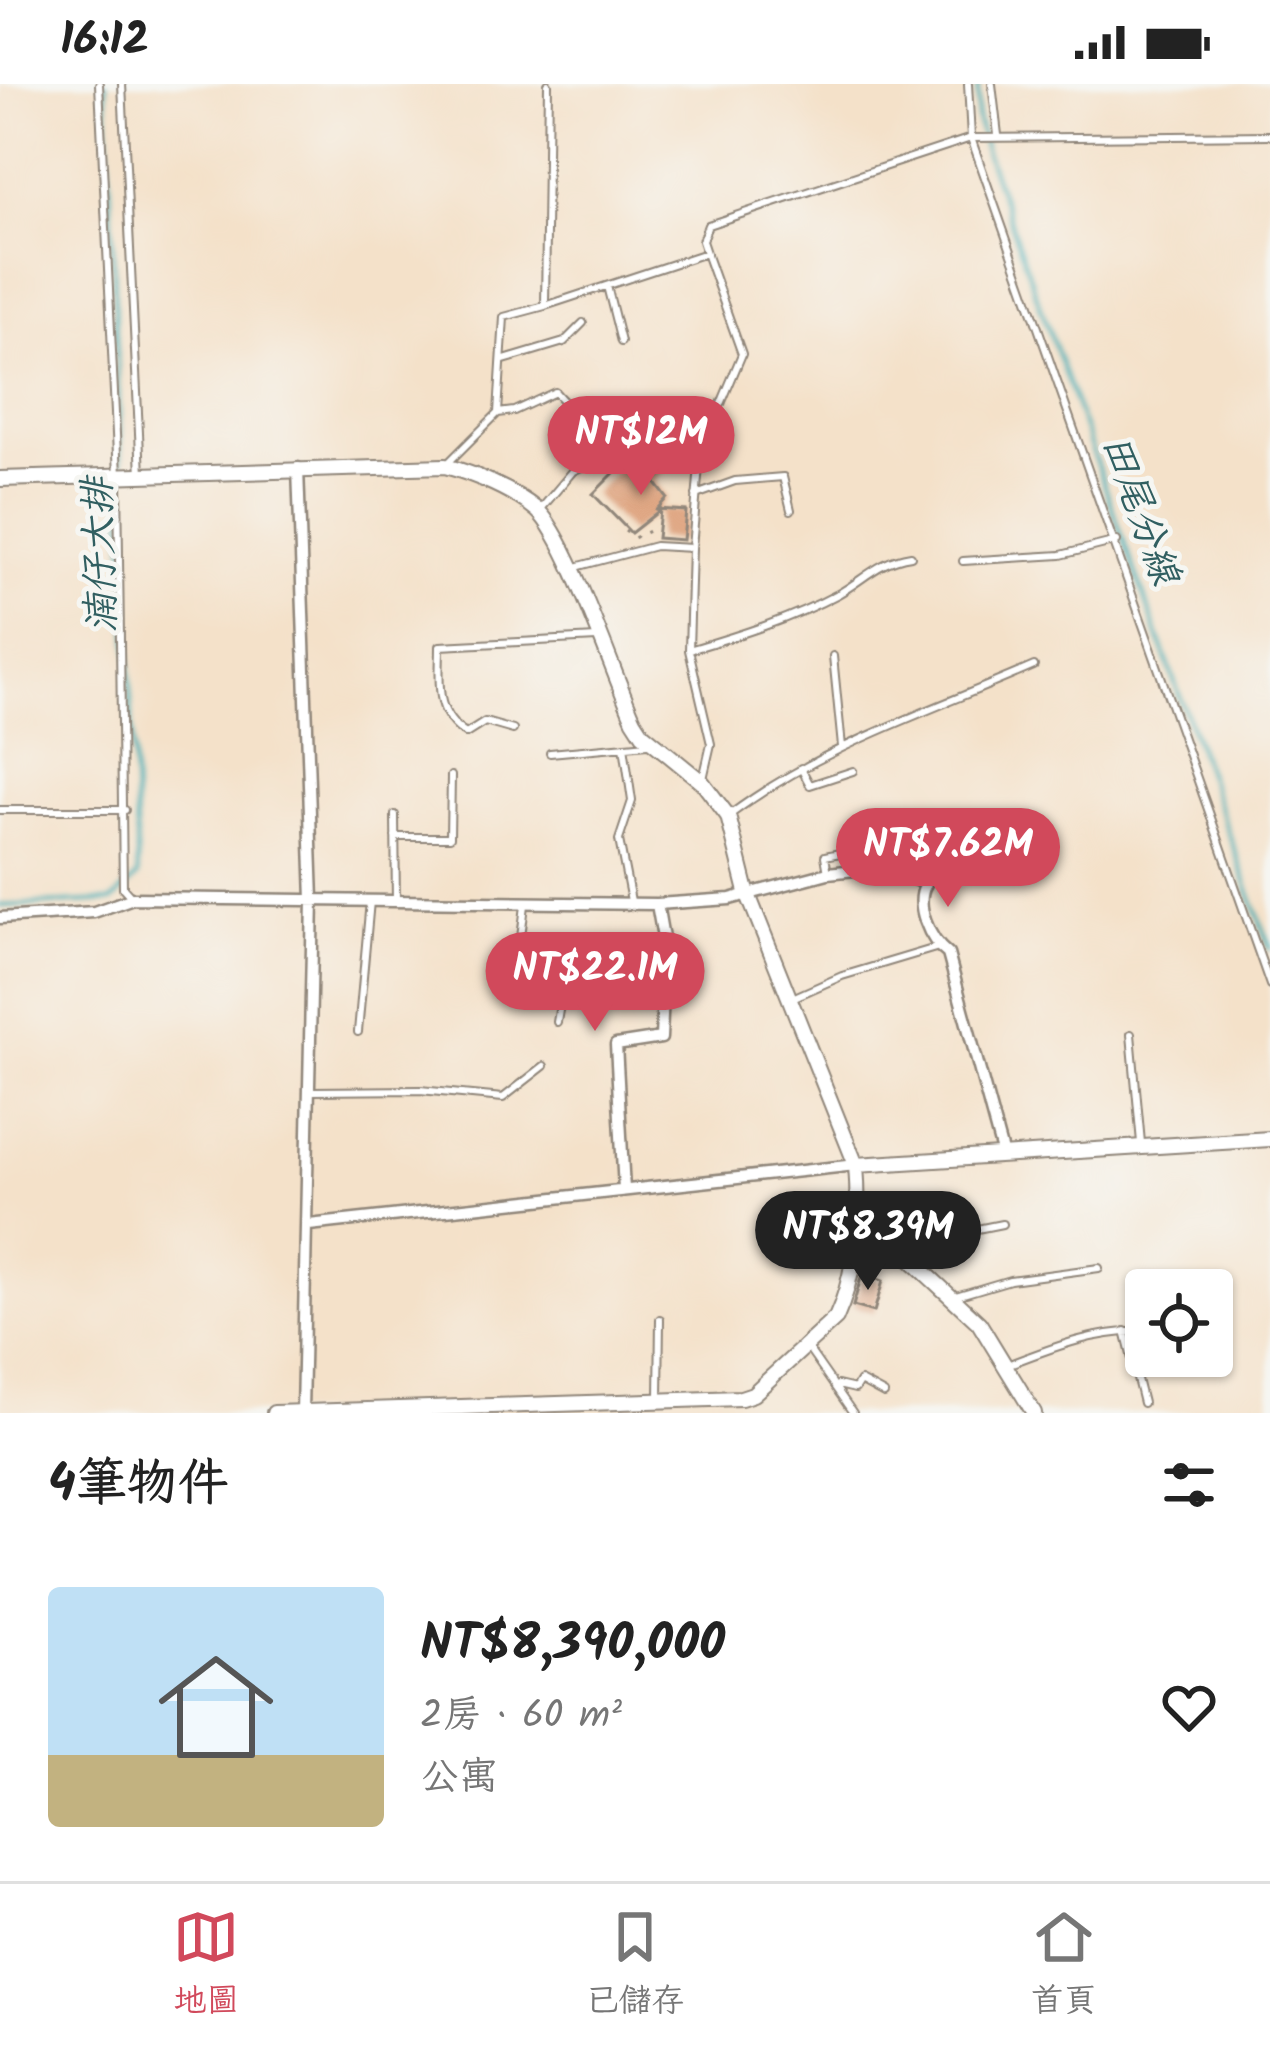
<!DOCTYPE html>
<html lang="zh-TW">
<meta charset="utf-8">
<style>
body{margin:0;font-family:Kalam,"LXGW WenKai TC",sans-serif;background:#f2f2f2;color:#222;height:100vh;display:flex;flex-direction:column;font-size:45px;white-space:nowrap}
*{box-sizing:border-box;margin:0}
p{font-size:39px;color:#767676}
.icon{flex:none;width:66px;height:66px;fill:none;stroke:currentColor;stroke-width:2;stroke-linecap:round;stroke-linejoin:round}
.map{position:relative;height:1329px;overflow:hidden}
.details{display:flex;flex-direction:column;background:#fff;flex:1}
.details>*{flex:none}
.buttons{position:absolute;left:1125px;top:1185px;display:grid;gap:24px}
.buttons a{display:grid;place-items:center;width:108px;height:108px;border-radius:12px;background:#fff;box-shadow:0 3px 9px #0004;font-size:60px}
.price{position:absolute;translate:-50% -102px;padding:0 27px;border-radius:42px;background:#d1495b;color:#fff;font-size:39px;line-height:78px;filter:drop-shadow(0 3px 6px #0008)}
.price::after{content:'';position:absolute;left:50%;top:72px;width:36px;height:27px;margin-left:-18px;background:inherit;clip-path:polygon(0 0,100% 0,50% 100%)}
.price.active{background:#222;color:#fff}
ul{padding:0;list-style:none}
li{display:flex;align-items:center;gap:36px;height:300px;padding:0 48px}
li+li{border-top:3px solid #e0e0e0}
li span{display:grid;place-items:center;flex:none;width:336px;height:240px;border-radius:12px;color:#555}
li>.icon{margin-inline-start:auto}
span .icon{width:144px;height:144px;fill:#fffc;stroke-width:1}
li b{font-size:51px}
h2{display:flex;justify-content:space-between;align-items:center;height:144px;padding:0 48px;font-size:51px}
.status{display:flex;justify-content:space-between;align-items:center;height:84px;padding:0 60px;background:#fff;direction:ltr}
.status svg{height:33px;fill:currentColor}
.dock{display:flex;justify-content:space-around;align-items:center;height:168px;border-top:3px solid #e0e0e0;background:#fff;font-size:33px;color:#767676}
.dock a{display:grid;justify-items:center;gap:6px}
.dock .active{color:#d1495b}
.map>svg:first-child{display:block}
</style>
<div class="status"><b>16:12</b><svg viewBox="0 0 49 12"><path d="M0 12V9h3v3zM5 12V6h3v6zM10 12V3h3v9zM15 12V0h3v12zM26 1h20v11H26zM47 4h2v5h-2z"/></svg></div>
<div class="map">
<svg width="1270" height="1329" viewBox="0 0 1270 1329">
<rect width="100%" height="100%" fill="#f6f6f2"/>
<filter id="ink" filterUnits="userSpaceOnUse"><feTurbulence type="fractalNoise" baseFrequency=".00833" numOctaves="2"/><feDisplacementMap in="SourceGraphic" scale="24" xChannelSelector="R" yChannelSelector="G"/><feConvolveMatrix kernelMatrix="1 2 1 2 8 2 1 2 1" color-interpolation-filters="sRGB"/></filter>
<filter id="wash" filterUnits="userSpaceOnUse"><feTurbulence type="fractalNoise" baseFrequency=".004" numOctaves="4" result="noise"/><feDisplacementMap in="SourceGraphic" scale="48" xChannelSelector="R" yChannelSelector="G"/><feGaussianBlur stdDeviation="2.7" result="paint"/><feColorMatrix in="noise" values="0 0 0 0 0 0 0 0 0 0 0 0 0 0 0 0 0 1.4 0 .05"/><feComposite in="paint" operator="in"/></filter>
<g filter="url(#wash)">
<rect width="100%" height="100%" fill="#f4e1c9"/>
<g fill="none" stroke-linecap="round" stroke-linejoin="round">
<path stroke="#3aacb2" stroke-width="4.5" d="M978 0 977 35 986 70 1270 865
M0 822 112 817 138 792 106 0"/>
</g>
<g id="blocks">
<path fill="#dfa682" d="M657 366 671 378 654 397 667 414 657 425 686 427 683 456 657 454 660 426 631 449 593 410 626 377 636 386Z
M802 1121 828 1126 823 1149 797 1144Z
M862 1190 883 1197 874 1228 853 1222Z"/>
</g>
</g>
<g filter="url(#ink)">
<use href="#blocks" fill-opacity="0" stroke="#90867a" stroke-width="3"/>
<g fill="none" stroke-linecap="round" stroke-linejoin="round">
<g stroke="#90867a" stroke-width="10">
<path id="service" d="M99 0 118 391 123 804 132 814
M122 0 141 390
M968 0 971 54 1270 901
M992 0 998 51
M607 202 621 258
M545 222 706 169
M504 276 564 258 583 239
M498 329 514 327 555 308 567 321 585 318
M446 381 498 329 504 233 545 222 548 0
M696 411 735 397 783 393 791 426
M541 425 573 387 601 374 614 359
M692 464 700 370 742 270 706 169 702 157 708 141 971 54 1270 51
M963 477 1061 471 1117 457
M572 484 655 462 692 464 689 566 711 660 703 695
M689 566C740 551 791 535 838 510 865 495 878 477 911 472
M833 572 842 663
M513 646 485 638 466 650C433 629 440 597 440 562L597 554
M624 662 632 717 619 756 631 817
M550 669 648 660
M801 684 810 701 853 687
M0 726H125
M731 730C822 662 931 627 1034 582
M395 731 396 818
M395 753H450L451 692
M828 789 825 772 850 767
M910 791 913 736
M926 800 1019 740
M525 821 515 902 562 909 557 938
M790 915 842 892 939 863
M358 948 370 817
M1131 950 1141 1059
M311 1007 420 1006 503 1014 544 982
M914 1176 952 1150 1002 1140
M956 1212 1010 1196 1099 1184
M1125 1247 1143 1319
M807 1263 853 1329
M1007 1281C1051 1264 1099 1245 1146 1248
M838 1301 855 1305 860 1297 884 1310
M659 1314 660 1235"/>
</g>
<g stroke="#90867a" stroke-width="15">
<path id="minor" d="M298 384 313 816 302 1328
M0 834 94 828 133 814 657 820 730 815 828 789 882 783 926 800C914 820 929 856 948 870L1003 1072
M624 1106 616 961 661 954 665 865 657 820
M309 1141 856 1081"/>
</g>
<g stroke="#90867a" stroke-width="18">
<path id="tertiary" d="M0 395 445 382C475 390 513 406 537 426 568 454 613 590 634 636L643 650 702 698 728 732 747 808 856 1081C860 1130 857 1188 836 1234L753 1310 741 1314 274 1329
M856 1081 1270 1055
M860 1128 979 1239 1034 1329"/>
</g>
<path stroke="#90867a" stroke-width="3" stroke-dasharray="3 9" stroke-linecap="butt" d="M625 447 634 454 653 445"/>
<use href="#service" stroke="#fff" stroke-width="6"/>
<use href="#minor" stroke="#fff" stroke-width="10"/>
<use href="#tertiary" stroke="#fff" stroke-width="14"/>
</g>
</g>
<g text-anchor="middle" stroke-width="10" stroke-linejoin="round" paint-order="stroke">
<g font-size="39" font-style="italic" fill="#315f61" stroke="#f6f6f2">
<text transform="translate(1142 425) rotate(70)" y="14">田尾分線</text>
<text transform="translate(98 471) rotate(-92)" y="14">湳仔大排</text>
</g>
</g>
</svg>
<div class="buttons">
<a><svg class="icon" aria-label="locate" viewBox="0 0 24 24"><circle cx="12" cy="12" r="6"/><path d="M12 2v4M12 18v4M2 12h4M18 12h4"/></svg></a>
</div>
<b class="price" style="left:641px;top:414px">NT$12M</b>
<b class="price" style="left:948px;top:826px">NT$7.62M</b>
<b class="price" style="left:595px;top:950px">NT$22.1M</b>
<b class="price active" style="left:868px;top:1209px">NT$8.39M</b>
</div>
<section class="details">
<h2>4筆物件<svg class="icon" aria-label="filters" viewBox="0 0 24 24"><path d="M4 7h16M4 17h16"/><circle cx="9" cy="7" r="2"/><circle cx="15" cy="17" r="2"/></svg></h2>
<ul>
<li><span style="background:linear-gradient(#bfe0f5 70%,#c2b280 0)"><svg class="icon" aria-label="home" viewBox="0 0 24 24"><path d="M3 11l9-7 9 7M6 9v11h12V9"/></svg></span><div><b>NT$8,390,000</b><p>2房 · 60 m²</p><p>公寓</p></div><svg class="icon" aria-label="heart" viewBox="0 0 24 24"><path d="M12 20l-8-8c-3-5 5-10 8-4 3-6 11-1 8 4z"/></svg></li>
</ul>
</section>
<nav class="dock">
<a class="active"><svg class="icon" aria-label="map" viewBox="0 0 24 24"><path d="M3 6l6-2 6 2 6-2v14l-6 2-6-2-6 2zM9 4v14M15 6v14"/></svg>地圖</a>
<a><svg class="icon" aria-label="saved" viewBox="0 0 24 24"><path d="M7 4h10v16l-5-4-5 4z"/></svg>已儲存</a>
<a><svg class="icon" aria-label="home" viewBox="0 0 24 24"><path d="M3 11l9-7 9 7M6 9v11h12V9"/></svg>首頁</a>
</nav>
